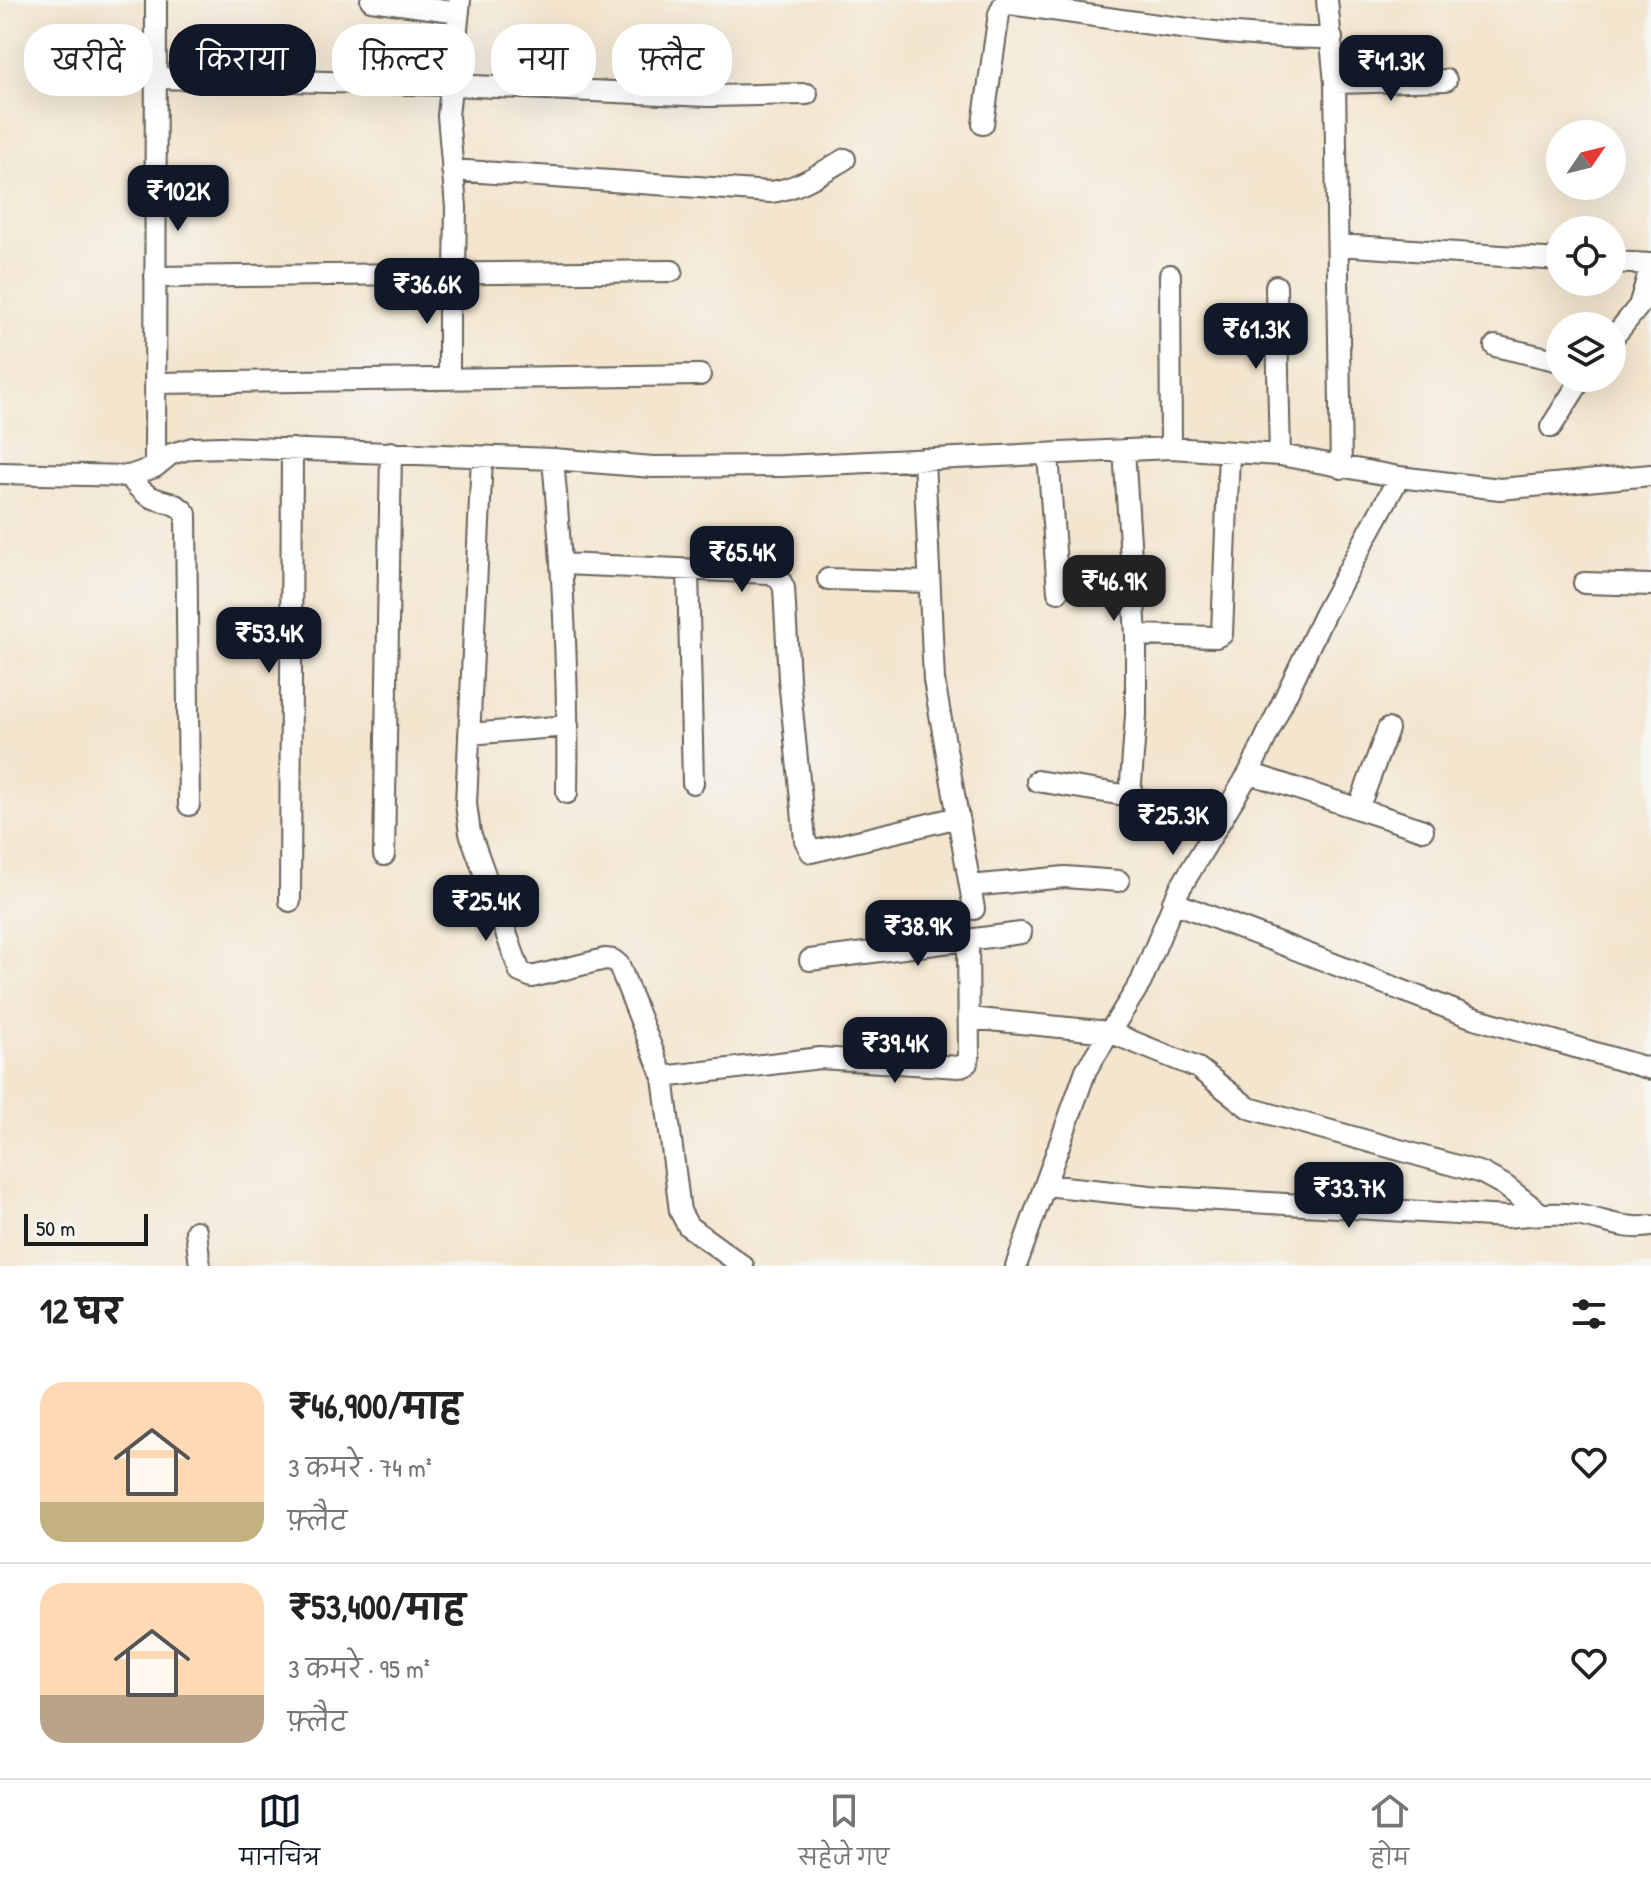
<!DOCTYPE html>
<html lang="hi">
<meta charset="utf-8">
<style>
body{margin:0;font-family:"Patrick Hand","Playpen Sans Deva",sans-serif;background:#f6f6f6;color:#222;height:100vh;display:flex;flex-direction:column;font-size:30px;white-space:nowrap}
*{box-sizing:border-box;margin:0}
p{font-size:26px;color:#767676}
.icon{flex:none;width:44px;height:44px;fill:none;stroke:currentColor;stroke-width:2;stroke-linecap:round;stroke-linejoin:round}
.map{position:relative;height:1266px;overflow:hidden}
.details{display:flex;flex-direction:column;background:#fff;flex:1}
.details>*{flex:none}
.guide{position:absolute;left:24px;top:24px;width:800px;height:72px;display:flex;gap:16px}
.needle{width:52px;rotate:55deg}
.buttons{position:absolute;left:1546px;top:120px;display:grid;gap:16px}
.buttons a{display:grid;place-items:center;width:80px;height:80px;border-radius:50%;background:#fff;box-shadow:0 8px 32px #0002;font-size:40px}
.scale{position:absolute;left:24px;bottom:20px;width:124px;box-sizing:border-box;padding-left:8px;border:4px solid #1c1c1c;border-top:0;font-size:22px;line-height:28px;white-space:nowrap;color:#1c1c1c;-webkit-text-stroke:6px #f6f6f2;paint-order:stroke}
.price{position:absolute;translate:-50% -68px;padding:0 18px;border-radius:16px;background:#111827;color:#fff;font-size:26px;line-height:52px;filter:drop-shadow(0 2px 4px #0008)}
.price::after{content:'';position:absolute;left:50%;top:48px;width:24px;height:18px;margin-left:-12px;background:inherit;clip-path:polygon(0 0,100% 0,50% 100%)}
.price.on{background:#222;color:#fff}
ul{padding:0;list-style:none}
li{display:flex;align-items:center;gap:24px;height:200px;padding:0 40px}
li+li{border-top:2px solid #e0e0e0}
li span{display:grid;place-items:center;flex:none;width:224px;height:160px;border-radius:24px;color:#555}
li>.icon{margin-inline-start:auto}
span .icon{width:96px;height:96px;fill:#fffc;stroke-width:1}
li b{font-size:34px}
h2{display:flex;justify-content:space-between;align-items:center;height:96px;padding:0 40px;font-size:34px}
.pill{padding:0 28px;border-radius:32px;background:#fff;box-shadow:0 8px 32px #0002;font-size:28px;line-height:72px}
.pill.on{background:#111827;color:#fff}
.tab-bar{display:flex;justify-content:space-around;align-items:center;height:112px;border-top:2px solid #e0e0e0;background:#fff;font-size:22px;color:#767676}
.tab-bar a{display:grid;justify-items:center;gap:4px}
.tab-bar .on{color:#111827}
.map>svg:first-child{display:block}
</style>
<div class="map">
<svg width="1651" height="1266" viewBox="0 0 1651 1266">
<rect width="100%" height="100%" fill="#f6f6f2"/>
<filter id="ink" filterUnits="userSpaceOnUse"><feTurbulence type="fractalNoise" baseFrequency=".0125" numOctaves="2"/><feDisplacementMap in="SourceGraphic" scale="16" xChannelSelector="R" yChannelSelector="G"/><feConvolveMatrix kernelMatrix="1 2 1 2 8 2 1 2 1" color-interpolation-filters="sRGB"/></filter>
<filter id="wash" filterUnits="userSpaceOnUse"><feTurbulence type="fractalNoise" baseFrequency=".006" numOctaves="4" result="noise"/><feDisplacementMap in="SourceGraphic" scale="32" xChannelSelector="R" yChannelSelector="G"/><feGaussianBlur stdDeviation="1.8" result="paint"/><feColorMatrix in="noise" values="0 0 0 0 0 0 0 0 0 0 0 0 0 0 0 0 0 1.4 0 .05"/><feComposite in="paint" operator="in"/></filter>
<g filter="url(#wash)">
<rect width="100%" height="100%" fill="#f3e5ce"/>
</g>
<g filter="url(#ink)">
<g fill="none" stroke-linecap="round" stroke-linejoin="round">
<g stroke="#67625a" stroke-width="24">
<path id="minor" d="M371 0 459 12
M1327 0 1335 83 1341 468
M156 78 451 85 708 96 807 94
M1335 83 1446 80
M983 124 999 14 1003 5 1010 4C1116 18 1224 39 1332 38
M452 170 770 192C798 189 821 173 845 159
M1339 245 1560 260
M1612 262 1651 264
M449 274V377
M455 274 456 207 448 116 460 0
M1170 275 1171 448
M155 277 672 271
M1276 286 1280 455
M1612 339 1639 306 1651 266
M1495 346 1560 361
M155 383 700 375
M1551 427 1582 378
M1124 450 1136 635V715L1130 796
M1048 454 1058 592
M482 457 466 804 470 833 520 972 532 977 605 959 613 960 619 965 663 1077 680 1211 688 1226 743 1266
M553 459C563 570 569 680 567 793
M924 459 934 680 974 909
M155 467 156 0
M0 473 129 476 155 467 171 454 192 448 222 447 553 459 653 467 782 466 1171 448 1280 455 1399 477 1500 489 1651 475
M129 476C135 484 140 491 149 496 162 503 177 501 186 514L189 805
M563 564 770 573 779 578 784 588 789 679 805 840 811 852 959 817
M688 570 693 783
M828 579 929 582
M1584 583 1651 585
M1136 635 1216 637 1222 634 1229 453
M469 734 568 726
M1249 773 1423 830
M1037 781 1130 796 1219 822
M1358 809 1388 729
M384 855 391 452
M970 886 1065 877 1119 881
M290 901 292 449
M1173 902 1471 1017 1651 1069
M810 960 1021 933
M969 1018 1109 1032 1198 1068 1249 1108 1482 1173 1504 1185 1540 1213
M663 1077 820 1058 959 1067 967 1063 969 1056 968 940
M1045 1185 1150 1196 1507 1217C1530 1215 1553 1212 1576 1215 1602 1219 1625 1231 1651 1226
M196 1231 200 1266
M1016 1266 1086 1070 1141 982 1179 890 1249 773 1324 615 1399 477"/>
</g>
<use href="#minor" stroke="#fff" stroke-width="20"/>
</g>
</g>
</svg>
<div class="buttons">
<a><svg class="needle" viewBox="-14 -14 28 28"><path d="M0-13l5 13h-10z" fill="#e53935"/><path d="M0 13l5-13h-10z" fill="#767676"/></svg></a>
<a><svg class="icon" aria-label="locate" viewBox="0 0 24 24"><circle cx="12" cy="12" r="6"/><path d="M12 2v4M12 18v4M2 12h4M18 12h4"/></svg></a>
<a><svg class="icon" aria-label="layers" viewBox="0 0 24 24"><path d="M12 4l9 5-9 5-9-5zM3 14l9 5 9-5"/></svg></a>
</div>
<div class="scale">50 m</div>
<b class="price" style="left:1391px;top:103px">₹41.3K</b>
<b class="price" style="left:178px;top:233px">₹102K</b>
<b class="price" style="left:427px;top:326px">₹36.6K</b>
<b class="price" style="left:1256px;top:371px">₹61.3K</b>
<b class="price" style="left:742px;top:594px">₹65.4K</b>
<b class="price on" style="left:1114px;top:623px">₹46.9K</b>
<b class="price" style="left:269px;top:675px">₹53.4K</b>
<b class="price" style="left:1173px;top:857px">₹25.3K</b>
<b class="price" style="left:486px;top:943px">₹25.4K</b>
<b class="price" style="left:918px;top:968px">₹38.9K</b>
<b class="price" style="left:895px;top:1085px">₹39.4K</b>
<b class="price" style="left:1349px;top:1230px">₹33.7K</b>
<div class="guide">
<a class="pill">खरीदें</a>
<a class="pill on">किराया</a>
<a class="pill">फ़िल्टर</a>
<a class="pill">नया</a>
<a class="pill">फ़्लैट</a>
</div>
</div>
<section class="details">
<h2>12 घर<svg class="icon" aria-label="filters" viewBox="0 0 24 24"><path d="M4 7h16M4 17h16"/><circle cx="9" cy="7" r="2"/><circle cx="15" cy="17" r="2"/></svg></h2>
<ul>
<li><span style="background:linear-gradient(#ffd9b3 75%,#c2b280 0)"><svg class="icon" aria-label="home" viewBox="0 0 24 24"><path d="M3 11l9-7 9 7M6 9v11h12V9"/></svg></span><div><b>₹46,900/माह</b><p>3 कमरे · 74 m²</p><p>फ़्लैट</p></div><svg class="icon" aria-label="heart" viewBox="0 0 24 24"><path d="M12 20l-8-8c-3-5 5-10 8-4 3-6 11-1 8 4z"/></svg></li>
<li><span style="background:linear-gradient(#ffd9b3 70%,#b9a48a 0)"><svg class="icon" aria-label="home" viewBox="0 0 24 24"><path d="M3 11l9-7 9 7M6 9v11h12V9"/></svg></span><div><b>₹53,400/माह</b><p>3 कमरे · 95 m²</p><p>फ़्लैट</p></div><svg class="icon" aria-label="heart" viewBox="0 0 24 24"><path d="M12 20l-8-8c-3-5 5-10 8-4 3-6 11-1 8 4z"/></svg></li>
</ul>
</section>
<nav class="tab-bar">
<a class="on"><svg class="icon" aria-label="map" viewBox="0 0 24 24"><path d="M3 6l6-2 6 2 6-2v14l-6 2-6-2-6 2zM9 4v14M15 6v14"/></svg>मानचित्र</a>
<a><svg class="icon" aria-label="saved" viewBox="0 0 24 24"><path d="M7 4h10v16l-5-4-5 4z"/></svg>सहेजे गए</a>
<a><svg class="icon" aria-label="home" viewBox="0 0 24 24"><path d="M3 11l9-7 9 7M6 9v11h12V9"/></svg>होम</a>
</nav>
